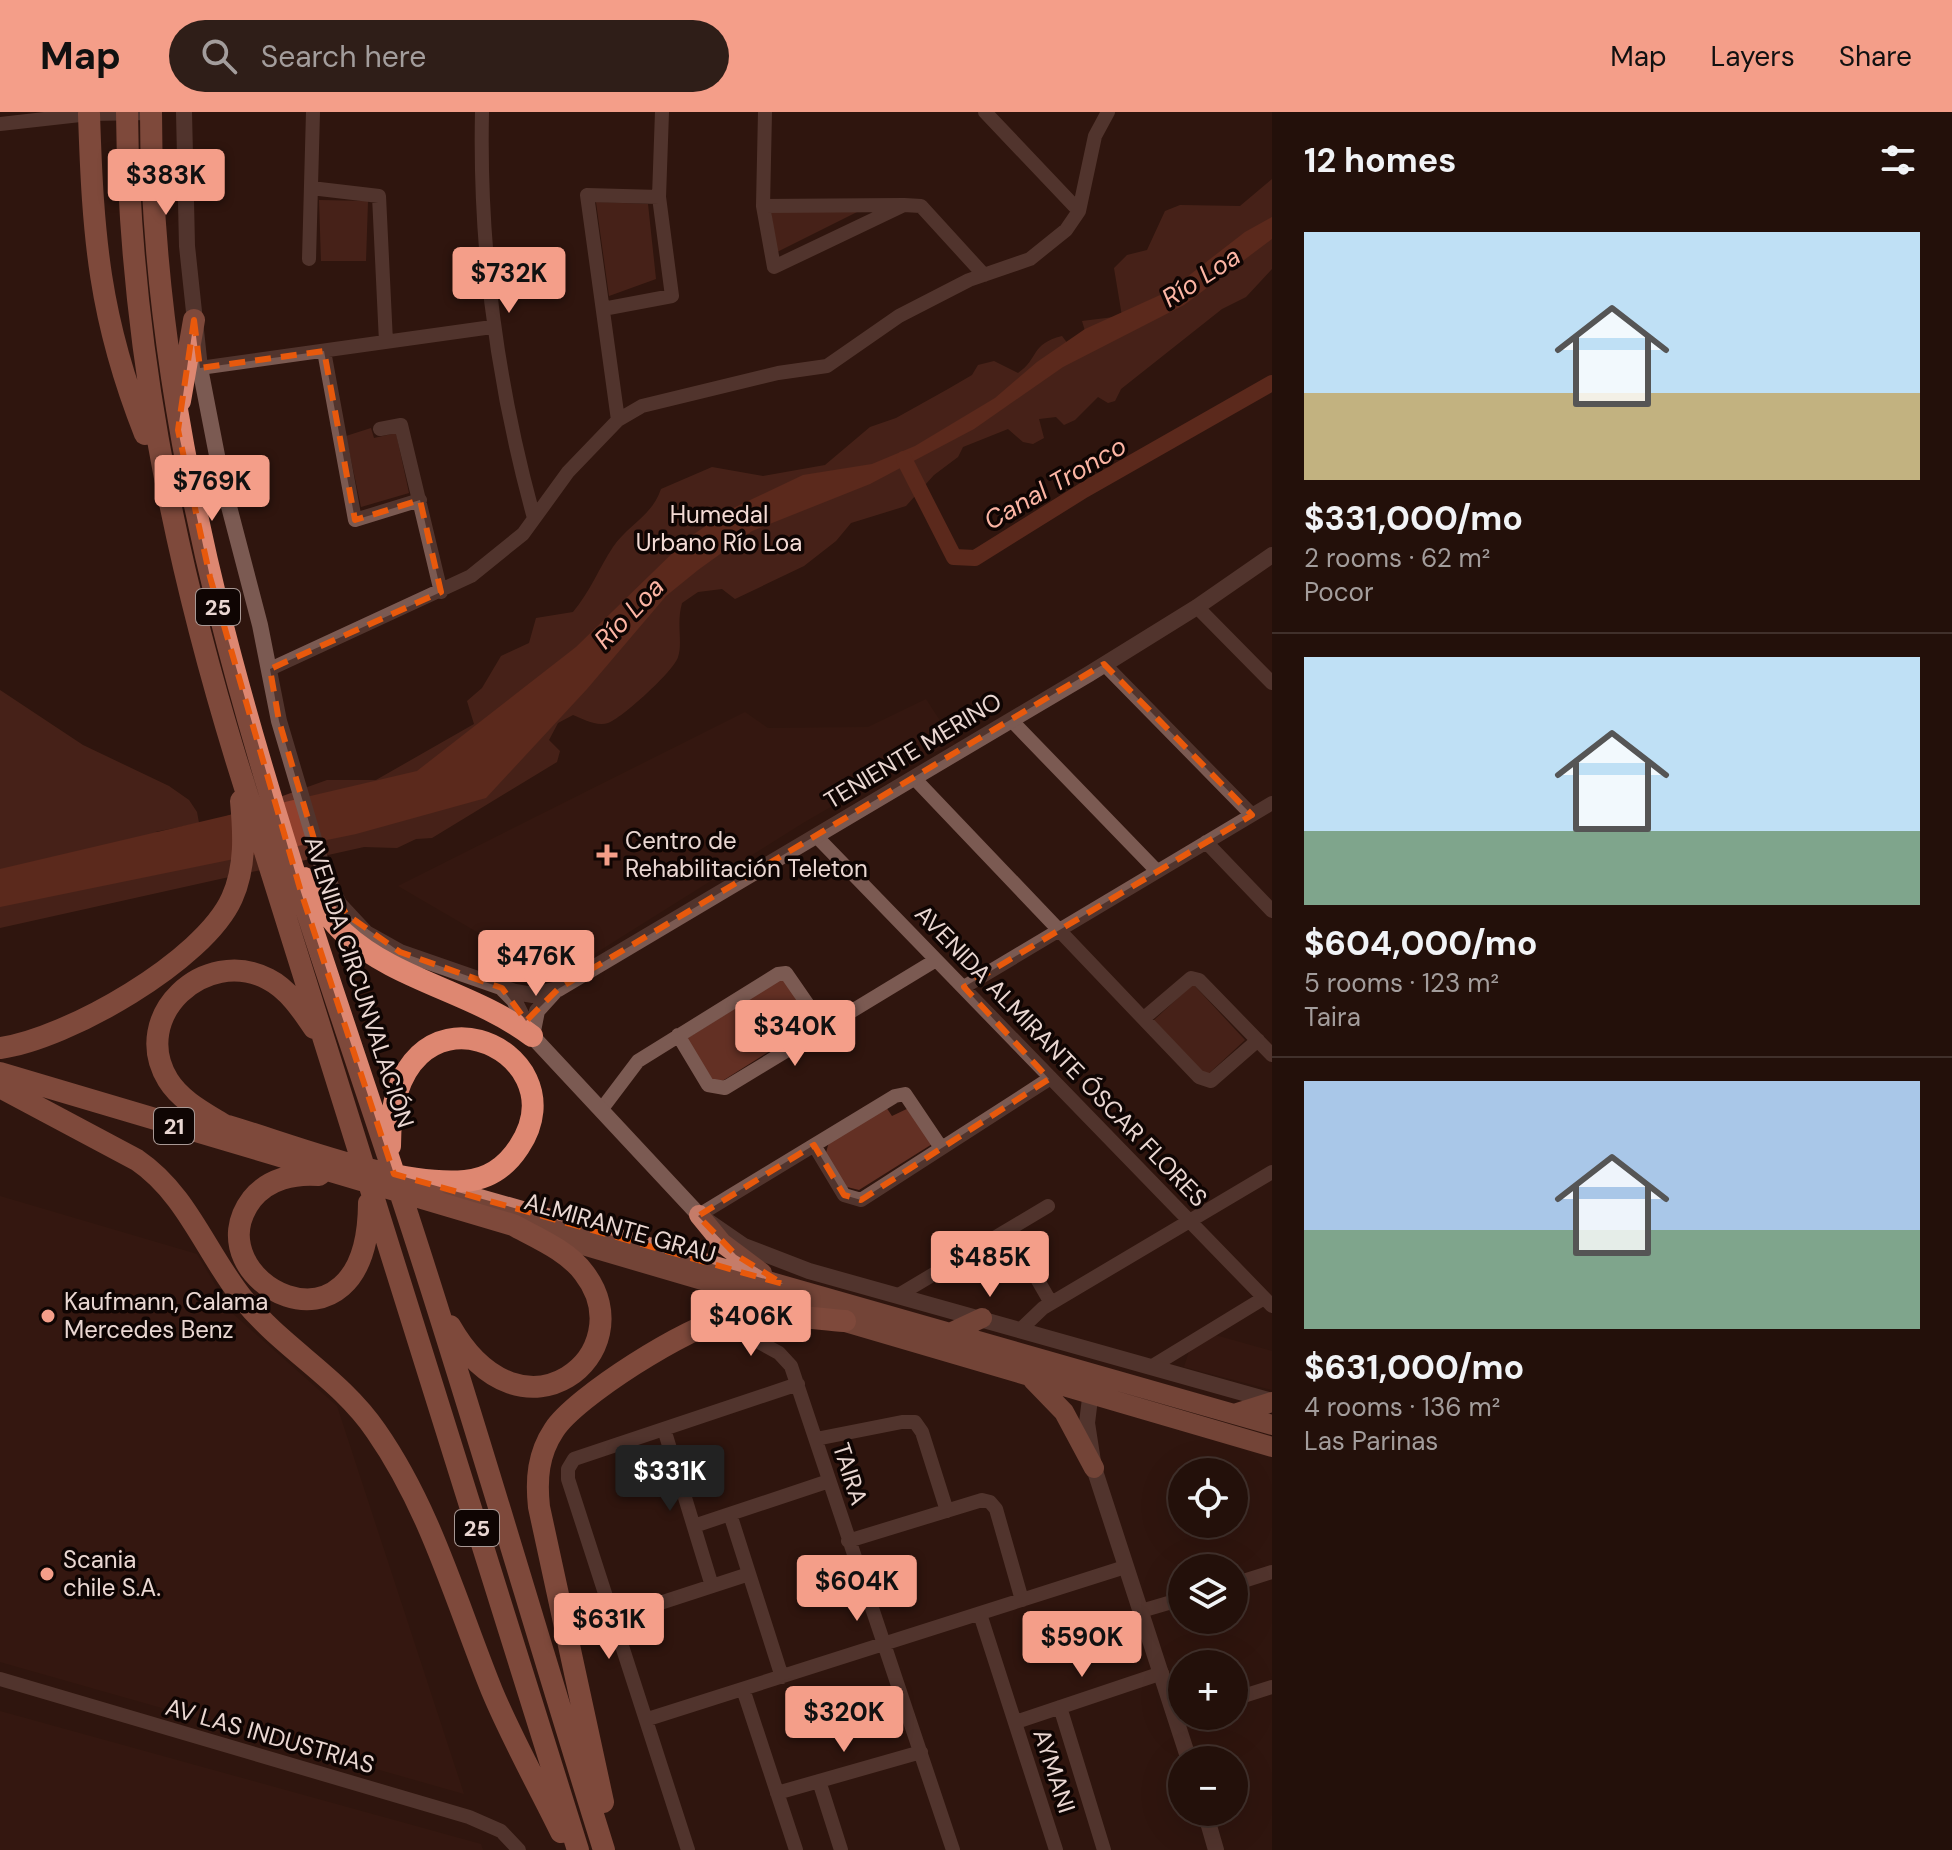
<!DOCTYPE html>
<meta charset="utf-8">
<style>
body{margin:0;font-family:"DM Sans",sans-serif;background:#2f1e18;color:#f1f3f6;height:100vh;display:flex;flex-direction:column;font-size:30px;white-space:nowrap}
*{box-sizing:border-box;margin:0}
p{font-size:26px;color:#a39d9c}
.icon{flex:none;width:44px;height:44px;fill:none;stroke:currentColor;stroke-width:2;stroke-linecap:round;stroke-linejoin:round}
.map{position:relative;flex:1;overflow:hidden}
.side{display:flex;flex-direction:column;background:#23100a;width:680px}
.side>*{flex:none}
.buttons{position:absolute;left:1168px;top:1346px;display:grid;gap:16px}
.buttons a{display:grid;place-items:center;width:80px;height:80px;border-radius:50%;background:#23100a;box-shadow:0 8px 32px #0002,0 0 0 2px #40302b;font-size:40px}
.price{position:absolute;translate:-50% -68px;padding:0 18px;border-radius:8px;background:#f49e89;color:#111;font-size:26px;line-height:52px;filter:drop-shadow(0 2px 4px #0008)}
.price::after{content:'';position:absolute;left:50%;top:48px;width:24px;height:18px;margin-left:-12px;background:inherit;clip-path:polygon(0 0,100% 0,50% 100%)}
.price.active{background:#222;color:#fff}
ul{padding:0;list-style:none}
li{display:grid;align-content:center;gap:16px;height:424px;padding:0 32px}
li+li{border-top:2px solid #40302b}
li span{display:grid;place-items:center;height:248px;border-radius:0px;color:#555}
li>.icon{margin-inline-start:auto}
span .icon{width:144px;height:144px;fill:#fffc;stroke-width:1}
li b{font-size:34px}
h2{display:flex;justify-content:space-between;align-items:center;height:96px;padding:0 32px;font-size:34px}
header{display:flex;align-items:center;gap:48px;box-sizing:border-box;height:112px;padding:0 40px;background:#f49e89;color:#111}
header strong{font-size:38px}
nav{display:flex;gap:44px;margin-inline-start:auto;font-size:28px}
.search{width:560px;height:72px;background:#2f1e18;display:flex;align-items:center;gap:20px;box-sizing:border-box;padding:0 28px;border-radius:44px;color:#a39d9c;font-size:30px}
main{display:flex;flex:1;min-height:0}
.map>svg:first-child{display:block}
</style>
<header>
<strong>Map</strong>
<div class="search"><svg class="icon" aria-label="search" viewBox="0 0 24 24"><circle cx="10" cy="10" r="6"/><path d="M15 15l6 6"/></svg>Search here</div>
<nav><a>Map</a><a>Layers</a><a>Share</a></nav>
</header>
<main>
<div class="map">
<svg width="1272" height="1738" viewBox="0 0 1272 1738">
<rect width="100%" height="100%" fill="#2f150e"/>
<path fill="#3b1a12" d="M926 587 955 632 903 653 803 711 556 866 398 774 745 600 768 616 868 615Z
M0 1084 197 1142 232 1201 337 1294 464 1682 0 1550Z
M1215 1223 1272 1239V1278L1184 1255 1189 1239Z
M0 1599 481 1732 483 1738H0Z"/>
<path fill="#633024" d="M1272 67V157L1246 185 1222 197 1121 277 1115 289 1108 291 1098 285 1075 308 1064 313 1056 305 1039 307 1044 326 1033 332 1023 330 1008 317 963 335 958 345 934 363 906 394 851 411 836 429 804 454 735 487 722 477 698 480 682 491C676 512 683 530 678 545 674 559 621 607 608 611 597 615 583 607 573 603L558 611 549 628 560 639 557 650 432 726 416 727 397 736 364 735 0 816V578L83 633 169 674 189 688 197 700 199 711 155 720H182L327 668H376L474 612 467 589 482 576 501 544 529 531 536 506 573 500C590 480 599 456 613 435 628 413 652 404 661 377L712 355 763 364 825 353 870 315 896 306 948 277 972 263 978 253 994 249 1018 261C1039 247 1030 232 1062 224L1068 232 1086 222 1082 209 1122 204 1114 156 1127 143 1147 138 1165 99 1180 93 1240 94Z
M319 88 368 89 366 149H321Z
M596 90 648 92 656 167 609 184Z
M859 99 777 140 771 100Z
M371 316 374 326 396 321 409 381 361 395 346 324Z
M783 866 813 912 716 973 686 927Z
M1193 872 1245 928 1205 965 1153 909Z
M915 993 937 1029 859 1078 843 1074 825 1044 829 1030 886 995 892 1004Z"/>
<path fill="#91402d" d="M1272 105V127L1184 193 1063 255 974 317 870 372 752 419 698 458 666 484 587 577 486 686 356 722 0 795V757L417 659 576 535 687 427 727 399 803 363 872 352 915 334 995 286 1037 250 1085 217 1169 179 1245 120Z"/>
<g fill="none" stroke-linecap="round" stroke-linejoin="round">
<path stroke="#91402d" stroke-width="16" d="M904 347 954 445 975 446 1084 378 1272 271"/>
<path stroke="#7b5a52" stroke-width="14" d="M482 0C479 139 497 272 534 406
M985 0 1079 99
M0 12 89 2 151 1
M311 76 379 84 386 230
M904 93 774 155 763 94 904 93 921 94 984 163
M763 94 765 0
M309 147 313 0
M603 197 672 184 659 85 662 0
M324 239 355 408 420 388
M200 256 492 215
M618 308 587 83 659 85
M380 317 401 313 441 480
M1197 495 1272 571
M1104 552 1252 703
M270 557 471 464 523 422 568 360 618 308 642 294 778 261 827 254 899 204 969 168 1030 147 1066 118 1079 99 1095 24 1108 0
M1011 608 1157 759
M914 666 1199 965 1211 969 1258 928
M817 725 1272 1194
M1206 730 1272 799
M964 875 1272 691
M1144 906 1191 866 1199 868 1272 943
M678 923 708 973 725 976 936 848
M601 998 638 949 778 862 786 861 824 916
M814 1033 844 1083 861 1088 1049 967
M699 1103 895 984 905 982 940 1034
M1009 1118 1051 1191
M897 1184 1048 1094
M720 1209 779 1241 791 1254 953 1738
M1021 1217 1043 1196 1272 1060
M1151 1255 1264 1186
M664 1317 712 1474
M816 1327 902 1310H915L922 1320 947 1399
M730 1402 782 1565
M694 1414 829 1369
M848 1429 982 1388 990 1390 996 1397 1022 1488
M1234 1472 1272 1460
M1141 1499 1182 1487
M980 1502 1056 1738
M614 1506 749 1462
M0 1567 469 1705 501 1719 519 1738
M743 1577 796 1738
M1234 1587 1272 1575
M1060 1595 1104 1738
M648 1607 1125 1455
M1016 1610 1162 1561
M819 1669 841 1738
M777 1681 921 1640
M688 1738 568 1367V1357L574 1347 798 1272"/>
<path stroke="#7b5a52" stroke-width="16" d="M184 0 187 134 200 256 221 364 260 513 279 609 322 754 339 792 366 821 400 840 515 880 533 883 558 877 1089 562 1197 495 1272 443
M503 877 514 888 532 924 699 1103 744 1134 809 1159 1272 1289
M532 924 537 899 556 878
M1092 1270 1087 1311 1094 1356 1189 1648
M1205 1700 1216 1738"/>
<path stroke="#c57c69" stroke-width="20" d="M431 1073 1272 1313
M699 1103 722 1131 762 1161
M535 1119 1272 1335
M952 1220 982 1206
M1033 1268 1064 1300 1094 1356
M1234 1302 1272 1290"/>
<path stroke="#de8771" stroke-width="22" d="M127 0C129 222 171 435 236 647L578 1738
M151 0C151 377 286 735 403 1089 474 1304 536 1522 604 1738
M89 2C93 125 99 206 145 322
M180 289 194 208
M304 766C315 785 328 806 344 821 396 869 474 880 532 924
M0 936C67 927 204 849 232 786 246 755 244 721 241 689
M0 961 513 1113C537 1126 568 1139 584 1161 645 1240 523 1342 450 1214
M0 975 137 1048C187 1082 206 1141 243 1187 282 1236 340 1266 376 1319 431 1398 456 1490 492 1579 512 1627 538 1673 561 1720
M226 1014C205 1001 181 989 168 968 129 904 205 834 268 867 288 877 302 898 314 916
M228 1014C295 1034 397 1075 465 1069 489 1067 506 1055 519 1035 585 936 390 851 390 1034
M319 1063C294 1061 268 1067 252 1087 190 1168 368 1263 369 1091
M603 1690 539 1395C536 1367 538 1342 554 1318 575 1285 689 1213 728 1206 767 1199 807 1206 845 1209"/>
</g>
<path d="M0 0H1272V1738H0ZM194 208 200 256 324 239 355 408 420 388 441 480 270 557 279 609 322 754 346 802 400 840 502 876 526 909 558 877 1104 552 1252 703 964 875 1049 967 861 1088 844 1083 814 1033 698 1104 736 1143 783 1172 394 1062 301 780 210 465 178 318Z" fill="#2f150e" fill-opacity=".55" fill-rule="evenodd"/>
<path fill="none" stroke="#e8590c" stroke-width="6" stroke-dasharray="16 10" stroke-linejoin="round" d="M194 208 200 256 324 239 355 408 420 388 441 480 270 557 279 609 322 754 346 802 400 840 502 876 526 909 558 877 1104 552 1252 703 964 875 1049 967 861 1088 844 1083 814 1033 698 1104 736 1143 783 1172 394 1062 301 780 210 465 178 318Z"/>
<g fill="#f49e89" stroke="#0f0503" stroke-width="3">
<path d="M603 731h8v8h8v8h-8v8h-8v-8h-8v-8h8z"/>
<circle cx="48" cy="1204" r="8"/>
<circle cx="47" cy="1462" r="8"/>
</g>
<g text-anchor="middle" stroke-width="7" stroke-linejoin="round" paint-order="stroke">
<g fill="#0f0503" stroke="#a89894" stroke-width="2">
<rect x="196" y="477" width="44" height="36" rx="6"/>
<rect x="154" y="996" width="40" height="36" rx="6"/>
<rect x="455" y="1398" width="44" height="36" rx="6"/>
</g>
<g font-size="22" font-weight="bold" fill="#ead7d2">
<text x="218" y="503">25</text>
<text x="174" y="1022">21</text>
<text x="477" y="1424">25</text>
</g>
<g font-size="24" fill="#f4dbd5" stroke="#0f0503">
<text x="719" y="411">Humedal<tspan x="719" dy="28">Urbano Río Loa</tspan></text>
</g>
<g font-size="24" fill="#ead7d2" stroke="#0f0503">
<text transform="translate(913 639) rotate(-31)" y="8">TENIENTE MERINO</text>
<text transform="translate(359 870) rotate(72)" y="8">AVENIDA CIRCUNVALACIÓN</text>
<text transform="translate(1061 944) rotate(46)" y="8">AVENIDA ALMIRANTE ÓSCAR FLORES</text>
<text transform="translate(620 1116) rotate(16)" y="8">ALMIRANTE GRAU</text>
<text transform="translate(850 1362) rotate(72)" y="8">TAIRA</text>
<text transform="translate(270 1624) rotate(16)" y="8">AV LAS INDUSTRIAS</text>
<text transform="translate(1054 1659) rotate(72)" y="8">AYMANI</text>
</g>
<g font-size="24" fill="#ead7d2" stroke="#0f0503" text-anchor="start">
<text x="625" y="737">Centro de<tspan x="625" dy="28">Rehabilitación Teleton</tspan></text>
<text x="64" y="1198">Kaufmann, Calama<tspan x="64" dy="28">Mercedes Benz</tspan></text>
<text x="63" y="1456">Scania<tspan x="63" dy="28">chile S.A.</tspan></text>
</g>
<g font-size="26" font-style="italic" fill="#fcb5a4" stroke="#0f0503">
<text transform="translate(1201 165) rotate(-33)" y="9">Río Loa</text>
<text transform="translate(1055 371) rotate(-30)" y="9">Canal Tronco</text>
<text transform="translate(629 501) rotate(-46)" y="9">Río Loa</text>
</g>
</g>
</svg>
<div class="buttons">
<a><svg class="icon" aria-label="locate" viewBox="0 0 24 24"><circle cx="12" cy="12" r="6"/><path d="M12 2v4M12 18v4M2 12h4M18 12h4"/></svg></a>
<a><svg class="icon" aria-label="layers" viewBox="0 0 24 24"><path d="M12 4l9 5-9 5-9-5zM3 14l9 5 9-5"/></svg></a>
<a>+</a>
<a>−</a>
</div>
<b class="price" style="left:166px;top:105px">$383K</b>
<b class="price" style="left:509px;top:203px">$732K</b>
<b class="price" style="left:212px;top:411px">$769K</b>
<b class="price" style="left:536px;top:886px">$476K</b>
<b class="price" style="left:795px;top:956px">$340K</b>
<b class="price" style="left:990px;top:1187px">$485K</b>
<b class="price" style="left:751px;top:1246px">$406K</b>
<b class="price active" style="left:670px;top:1401px">$331K</b>
<b class="price" style="left:857px;top:1511px">$604K</b>
<b class="price" style="left:609px;top:1549px">$631K</b>
<b class="price" style="left:1082px;top:1567px">$590K</b>
<b class="price" style="left:844px;top:1642px">$320K</b>
</div>
<section class="side">
<h2>12 homes<svg class="icon" aria-label="filters" viewBox="0 0 24 24"><path d="M4 7h16M4 17h16"/><circle cx="9" cy="7" r="2"/><circle cx="15" cy="17" r="2"/></svg></h2>
<ul>
<li><span style="background:linear-gradient(#bfe0f5 65%,#c2b280 0)"><svg class="icon" aria-label="home" viewBox="0 0 24 24"><path d="M3 11l9-7 9 7M6 9v11h12V9"/></svg></span><div><b>$331,000/mo</b><p>2 rooms · 62 m²</p><p>Pocor</p></div></li>
<li><span style="background:linear-gradient(#bfe0f5 70%,#7fa58c 0)"><svg class="icon" aria-label="home" viewBox="0 0 24 24"><path d="M3 11l9-7 9 7M6 9v11h12V9"/></svg></span><div><b>$604,000/mo</b><p>5 rooms · 123 m²</p><p>Taira</p></div></li>
<li><span style="background:linear-gradient(#a9c7e8 60%,#7fa58c 0)"><svg class="icon" aria-label="home" viewBox="0 0 24 24"><path d="M3 11l9-7 9 7M6 9v11h12V9"/></svg></span><div><b>$631,000/mo</b><p>4 rooms · 136 m²</p><p>Las Parinas</p></div></li>
</ul>
</section>
</main>
